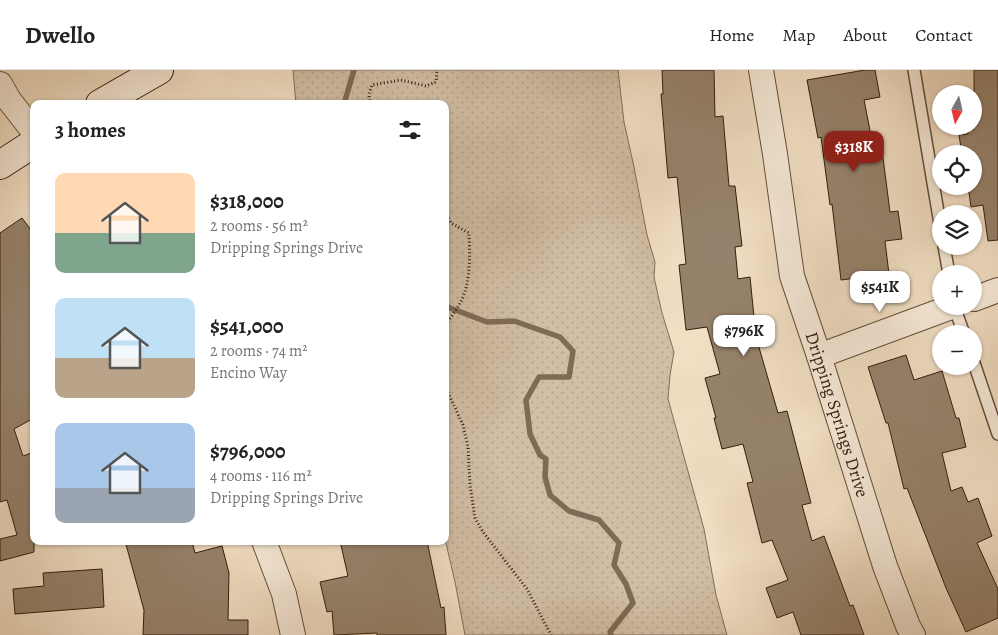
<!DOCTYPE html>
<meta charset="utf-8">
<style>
body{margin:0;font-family:Alegreya,serif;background:#f6f6f6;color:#222;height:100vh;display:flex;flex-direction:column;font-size:19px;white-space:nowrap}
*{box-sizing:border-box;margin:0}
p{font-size:16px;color:#767676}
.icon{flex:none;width:28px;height:28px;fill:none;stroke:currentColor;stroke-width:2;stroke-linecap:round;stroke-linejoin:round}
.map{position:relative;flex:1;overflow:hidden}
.side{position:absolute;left:30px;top:30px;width:419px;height:445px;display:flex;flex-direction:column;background:#fff;border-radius:10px;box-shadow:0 1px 4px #0004}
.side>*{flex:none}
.needle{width:32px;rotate:188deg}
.tools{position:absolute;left:932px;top:15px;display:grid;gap:10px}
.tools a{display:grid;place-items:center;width:50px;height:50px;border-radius:50%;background:#fff;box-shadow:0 1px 4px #0004;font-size:25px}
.price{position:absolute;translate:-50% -42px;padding:0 11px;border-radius:10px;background:#fff;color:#222;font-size:16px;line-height:32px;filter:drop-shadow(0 1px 2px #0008)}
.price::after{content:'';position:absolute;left:50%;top:30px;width:15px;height:11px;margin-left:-8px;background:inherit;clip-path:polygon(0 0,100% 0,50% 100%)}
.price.active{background:#8f2418;color:#fff}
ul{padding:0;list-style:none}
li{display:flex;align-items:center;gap:15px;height:125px;padding:0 25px}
li span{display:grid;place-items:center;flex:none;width:140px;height:100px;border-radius:10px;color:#555}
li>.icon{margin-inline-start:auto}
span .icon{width:60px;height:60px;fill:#fffc;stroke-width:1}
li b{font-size:21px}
h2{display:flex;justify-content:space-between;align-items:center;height:60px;padding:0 25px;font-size:21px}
header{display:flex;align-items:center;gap:30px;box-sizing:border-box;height:70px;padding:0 25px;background:#fff;border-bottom:1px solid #e0e0e0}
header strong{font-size:24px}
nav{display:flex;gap:28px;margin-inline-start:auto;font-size:18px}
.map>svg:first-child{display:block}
</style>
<header>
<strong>Dwello</strong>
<nav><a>Home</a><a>Map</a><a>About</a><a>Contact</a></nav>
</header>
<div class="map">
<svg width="998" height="565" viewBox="0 0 998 565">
<defs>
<pattern id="green-dots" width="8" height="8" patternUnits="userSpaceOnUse" patternTransform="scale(1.25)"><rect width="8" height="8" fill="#d1bea5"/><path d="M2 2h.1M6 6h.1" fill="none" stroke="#b4a38d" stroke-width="1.8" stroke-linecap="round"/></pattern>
</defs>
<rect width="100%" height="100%" fill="#f2dfc4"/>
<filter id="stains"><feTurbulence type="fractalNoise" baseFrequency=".004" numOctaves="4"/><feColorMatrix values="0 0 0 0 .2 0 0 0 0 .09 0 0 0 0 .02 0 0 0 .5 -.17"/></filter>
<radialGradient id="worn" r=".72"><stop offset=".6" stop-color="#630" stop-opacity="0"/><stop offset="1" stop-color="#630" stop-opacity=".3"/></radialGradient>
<path fill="url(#green-dots)" stroke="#826e58" d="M293 0H618L624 52 634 97 647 165 655 192 654 207 662 243 674 282 670 305 668 329 704 459 716 525 727 565H465L455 512 445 469V34H296Z"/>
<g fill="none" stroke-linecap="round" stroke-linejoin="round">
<path stroke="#7e6a55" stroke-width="5.5" d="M344 34 354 0
M445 236 487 252 514 251 560 267 573 281 569 307H539L526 330 530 364 540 385 546 389 545 407 550 425 569 441 599 450 619 473 614 495 626 514 633 533 610 562 611 565"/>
</g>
<path fill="#96826c" stroke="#321d0c" d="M662 0H714L715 47 723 46 729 116H735L742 176 735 177 738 209 750 207 756 267 778 343 787 341 811 433 802 435 812 471 824 466 850 536 853 535 864 565H801L793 542 777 548 766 518 788 510 772 470 762 473 747 413 753 412 743 374 722 379 714 348H716L705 308 720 304 707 257 686 260 679 195 686 194 677 107 668 108 661 24H663Z
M865 0H875L880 27 864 30 874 81 882 80 890 142 898 141 902 169 885 171 889 204 841 210 832 134 830 135 821 67 818 68 807 10Z
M974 0H998V170L988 171 983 135 971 137 968 116H974V84H962L959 65 968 64 967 56H974Z
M22 148 34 164V348L14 359 23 386 34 382V482L0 491V469L17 465 7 430 0 432V163Z
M906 285 914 310 942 301 956 348H959L966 377 942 383 951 421 962 417 968 432 978 428 992 466 977 473 998 519V548L966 562 946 518 907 418 904 419 888 353H886L868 297Z
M125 471H192L195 483 222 476 229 503 228 550H248V565H143L144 540Z
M340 471H427L441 538 444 537 446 565H377V563L334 565 332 541 327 542 320 512 348 506Z
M102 499 104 537 15 544 13 519 44 516 43 503Z"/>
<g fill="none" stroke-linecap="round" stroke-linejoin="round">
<g stroke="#624e3a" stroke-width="14">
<path id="lane" d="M914 0 941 160
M944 176 949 204
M954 236 964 264
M974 293 998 364"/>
</g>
<g stroke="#624e3a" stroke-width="26">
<g id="street">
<path id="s1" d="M761 0 775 84 792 206 819 286 885 496 908 556 913 565"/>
<path d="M0 14 9 30 34 62"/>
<path d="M974 229 998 220"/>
<path d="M819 286 954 236"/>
<path d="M264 471 284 524 293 565"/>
</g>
</g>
<g stroke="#321d0c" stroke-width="30">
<path id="secondary" d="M100 34 159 0
M0 95 34 73"/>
</g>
<path stroke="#321d0c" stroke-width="3" stroke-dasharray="1 2.5" stroke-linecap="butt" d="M370 34 369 24 372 15 401 10 426 16 436 12 437 0
M445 142 451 153 469 163C470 184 471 214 460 233 456 241 450 248 445 256
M445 316 463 355 468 377 470 415 475 448 483 462 527 519 551 565"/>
<use href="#lane" stroke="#f7ead9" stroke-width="11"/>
<use href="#street" stroke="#f7ead9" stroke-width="24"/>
<use href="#secondary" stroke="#f7ead9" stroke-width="28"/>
</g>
<g text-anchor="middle" stroke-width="4" stroke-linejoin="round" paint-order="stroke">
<g font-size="18" fill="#321d0c" stroke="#f7ead9">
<text dy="6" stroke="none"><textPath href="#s1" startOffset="354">Dripping Springs Drive</textPath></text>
</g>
</g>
<rect width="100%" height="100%" filter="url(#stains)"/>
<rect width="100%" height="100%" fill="url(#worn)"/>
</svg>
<div class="tools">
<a><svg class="needle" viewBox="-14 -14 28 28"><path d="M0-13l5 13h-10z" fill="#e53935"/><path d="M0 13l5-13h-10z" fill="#767676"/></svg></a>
<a><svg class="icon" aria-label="locate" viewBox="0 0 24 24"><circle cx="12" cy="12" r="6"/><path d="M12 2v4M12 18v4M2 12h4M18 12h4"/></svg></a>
<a><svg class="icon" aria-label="layers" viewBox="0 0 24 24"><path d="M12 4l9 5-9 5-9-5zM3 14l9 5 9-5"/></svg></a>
<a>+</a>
<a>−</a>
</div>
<b class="price active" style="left:854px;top:103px">$318K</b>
<b class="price" style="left:880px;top:243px">$541K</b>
<b class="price" style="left:744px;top:287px">$796K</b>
<section class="side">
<h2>3 homes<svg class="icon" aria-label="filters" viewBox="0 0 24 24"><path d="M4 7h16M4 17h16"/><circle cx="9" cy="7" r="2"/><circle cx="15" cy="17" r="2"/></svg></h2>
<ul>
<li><span style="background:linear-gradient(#ffd9b3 60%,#7fa58c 0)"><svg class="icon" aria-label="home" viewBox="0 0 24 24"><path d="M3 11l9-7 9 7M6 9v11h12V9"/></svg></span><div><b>$318,000</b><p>2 rooms · 56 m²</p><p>Dripping Springs Drive</p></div></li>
<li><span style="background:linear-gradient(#bfe0f5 60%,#b9a48a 0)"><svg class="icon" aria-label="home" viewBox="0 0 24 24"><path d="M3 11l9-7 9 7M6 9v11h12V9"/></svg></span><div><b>$541,000</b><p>2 rooms · 74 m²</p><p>Encino Way</p></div></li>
<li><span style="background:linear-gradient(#a9c7e8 65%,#9aa5b1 0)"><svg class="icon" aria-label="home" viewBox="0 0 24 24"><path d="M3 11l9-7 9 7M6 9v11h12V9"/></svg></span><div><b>$796,000</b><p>4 rooms · 116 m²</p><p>Dripping Springs Drive</p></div></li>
</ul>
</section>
</div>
